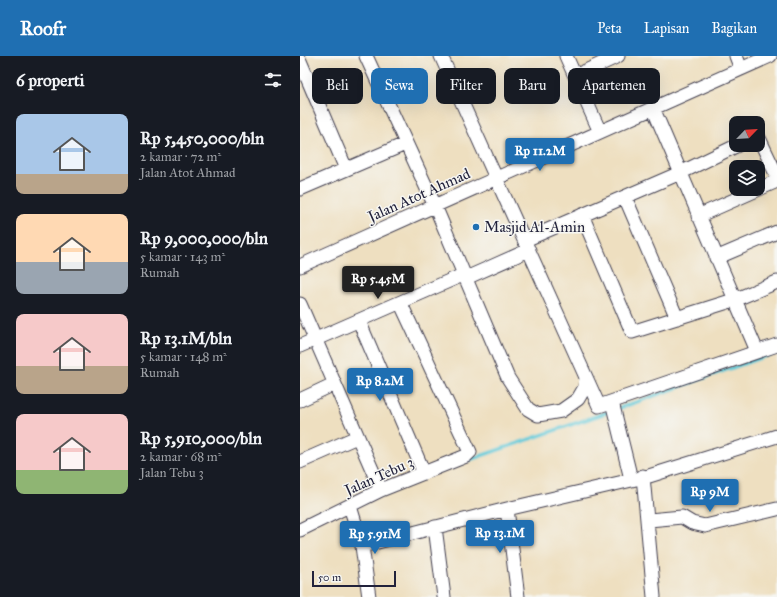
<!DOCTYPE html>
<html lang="id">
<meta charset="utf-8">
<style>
body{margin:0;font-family:"IM FELL Great Primer",serif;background:#242831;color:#f1f3f6;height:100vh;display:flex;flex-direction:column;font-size:15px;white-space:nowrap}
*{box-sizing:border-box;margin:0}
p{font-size:13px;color:#9ea1a6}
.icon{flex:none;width:22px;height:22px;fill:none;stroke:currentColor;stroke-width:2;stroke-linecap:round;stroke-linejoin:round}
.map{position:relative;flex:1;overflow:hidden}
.details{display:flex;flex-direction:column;background:#171b24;width:300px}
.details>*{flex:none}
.banner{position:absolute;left:12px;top:12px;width:380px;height:36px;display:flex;gap:8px}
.needle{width:26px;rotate:65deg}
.controls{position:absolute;left:429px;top:60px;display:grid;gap:8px}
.controls a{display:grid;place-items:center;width:36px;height:36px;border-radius:8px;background:#171b24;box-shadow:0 4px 16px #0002;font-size:20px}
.scale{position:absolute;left:12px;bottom:10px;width:84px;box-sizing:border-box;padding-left:4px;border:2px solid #22223b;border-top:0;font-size:11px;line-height:14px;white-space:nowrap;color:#22223b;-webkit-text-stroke:3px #f6f6f2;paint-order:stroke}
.price{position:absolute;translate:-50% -34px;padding:0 9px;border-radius:4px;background:#1f6fb2;color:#fff;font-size:13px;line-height:26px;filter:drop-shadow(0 1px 2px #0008)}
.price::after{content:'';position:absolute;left:50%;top:24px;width:12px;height:9px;margin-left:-6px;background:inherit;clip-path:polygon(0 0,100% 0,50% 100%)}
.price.on{background:#222;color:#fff}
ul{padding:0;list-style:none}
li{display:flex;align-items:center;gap:12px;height:100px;padding:0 16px}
li span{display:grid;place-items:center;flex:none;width:112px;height:80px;border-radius:8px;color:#555}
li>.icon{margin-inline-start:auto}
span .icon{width:48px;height:48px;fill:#fffc;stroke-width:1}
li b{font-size:17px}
h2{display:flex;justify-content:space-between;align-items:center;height:48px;padding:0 16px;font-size:17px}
.chip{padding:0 14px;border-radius:8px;background:#171b24;box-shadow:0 4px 16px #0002;font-size:14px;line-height:36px}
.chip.on{background:#1f6fb2;color:#fff}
header{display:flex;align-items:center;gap:24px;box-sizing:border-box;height:56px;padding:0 20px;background:#1f6fb2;color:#fff}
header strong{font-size:19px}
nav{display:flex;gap:22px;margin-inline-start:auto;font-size:14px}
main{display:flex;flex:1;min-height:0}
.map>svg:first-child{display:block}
</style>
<header>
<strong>Roofr</strong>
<nav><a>Peta</a><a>Lapisan</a><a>Bagikan</a></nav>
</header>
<main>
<section class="details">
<h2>6 properti<svg class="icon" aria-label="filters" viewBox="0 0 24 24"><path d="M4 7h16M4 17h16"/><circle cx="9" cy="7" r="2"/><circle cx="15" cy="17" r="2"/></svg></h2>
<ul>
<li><span style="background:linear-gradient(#a9c7e8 75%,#b9a48a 0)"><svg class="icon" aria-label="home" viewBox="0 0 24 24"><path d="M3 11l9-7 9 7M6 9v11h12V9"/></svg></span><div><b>Rp 5,450,000/bln</b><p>2 kamar · 72 m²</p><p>Jalan Atot Ahmad</p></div></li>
<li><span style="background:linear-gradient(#ffd9b3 60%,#9aa5b1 0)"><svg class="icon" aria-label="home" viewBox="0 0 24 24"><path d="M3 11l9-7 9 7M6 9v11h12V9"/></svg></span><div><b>Rp 9,000,000/bln</b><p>5 kamar · 143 m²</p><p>Rumah</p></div></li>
<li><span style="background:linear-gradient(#f6c9c9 65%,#b9a48a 0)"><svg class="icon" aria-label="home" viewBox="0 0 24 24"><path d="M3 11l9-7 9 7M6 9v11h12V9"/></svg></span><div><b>Rp 13.1M/bln</b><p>5 kamar · 148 m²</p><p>Rumah</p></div></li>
<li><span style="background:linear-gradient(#f6c9c9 70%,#8fb573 0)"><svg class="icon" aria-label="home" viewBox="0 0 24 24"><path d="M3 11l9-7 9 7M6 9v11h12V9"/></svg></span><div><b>Rp 5,910,000/bln</b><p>2 kamar · 68 m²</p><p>Jalan Tebu 3</p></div></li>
</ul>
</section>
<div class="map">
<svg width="477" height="541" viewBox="0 0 477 541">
<rect width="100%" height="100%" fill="#f6f6f2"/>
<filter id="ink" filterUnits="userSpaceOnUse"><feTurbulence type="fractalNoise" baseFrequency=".025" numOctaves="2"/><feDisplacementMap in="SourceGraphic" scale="8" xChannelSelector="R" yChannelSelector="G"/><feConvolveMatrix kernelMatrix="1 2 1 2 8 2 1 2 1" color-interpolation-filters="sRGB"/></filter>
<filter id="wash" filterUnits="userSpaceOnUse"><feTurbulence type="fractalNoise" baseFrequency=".012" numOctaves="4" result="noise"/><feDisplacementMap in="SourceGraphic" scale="16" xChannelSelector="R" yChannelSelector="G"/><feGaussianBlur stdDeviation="0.9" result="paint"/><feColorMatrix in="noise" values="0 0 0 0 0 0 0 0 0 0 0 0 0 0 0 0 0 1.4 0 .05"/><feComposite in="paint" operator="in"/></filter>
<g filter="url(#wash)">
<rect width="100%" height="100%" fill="#eedfc0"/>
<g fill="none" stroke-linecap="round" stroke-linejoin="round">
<path stroke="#5ec9d8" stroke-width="3.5" d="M317 353 477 296
M169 404 311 355"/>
</g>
</g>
<g filter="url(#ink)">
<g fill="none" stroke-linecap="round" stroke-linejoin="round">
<g stroke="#413e4f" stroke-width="15">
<path id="street" d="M66 0 135 150 208 322 228 353 238 359 261 355 278 343 285 331 286 321
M141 0 299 350 477 289
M266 0 300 76
M436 0 441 13
M0 5 46 113
M275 20 318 0
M353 52 457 295
M458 80 477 120
M0 133 105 88
M325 141 377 262
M282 159 332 276 434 244 477 226
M398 160 477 125
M225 184 380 117 438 89
M416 202 477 176
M0 210 470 0
M166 222 229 194
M0 248 81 434
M59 265 124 417
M0 290 165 218
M0 344 34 328
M312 346 331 423
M0 406 57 381
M343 420 354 541
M50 450 62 490 69 541
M207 453 218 541
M349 464 382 461 392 467 405 470 477 453
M135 471 144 541
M0 474 81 434 166 400 170 396 101 248
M62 490 207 453 349 420 477 380"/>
</g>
<use href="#street" stroke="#fff" stroke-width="13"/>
</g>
</g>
<circle fill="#1f6fb2" stroke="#f6f6f2" stroke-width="1.5" cx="176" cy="171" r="4"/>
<g text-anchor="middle" stroke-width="3" stroke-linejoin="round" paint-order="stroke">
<g font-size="15" fill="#22223b" stroke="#f6f6f2">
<text transform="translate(119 139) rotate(-24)" y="5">Jalan Atot Ahmad</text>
<text transform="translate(79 420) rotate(-24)" y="5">Jalan Tebu 3</text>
</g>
<g font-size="15" fill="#22223b" stroke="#f6f6f2" text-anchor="start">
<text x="184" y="176">Masjid Al-Amin</text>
</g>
</g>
</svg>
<div class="controls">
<a><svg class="needle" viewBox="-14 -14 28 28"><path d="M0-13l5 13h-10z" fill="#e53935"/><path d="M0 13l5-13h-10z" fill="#9ea1a6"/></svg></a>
<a><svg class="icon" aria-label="layers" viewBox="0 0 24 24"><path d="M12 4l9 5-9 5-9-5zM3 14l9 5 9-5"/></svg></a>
</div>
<div class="scale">50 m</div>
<b class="price" style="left:240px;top:116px">Rp 11.2M</b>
<b class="price on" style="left:78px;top:244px">Rp 5.45M</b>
<b class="price" style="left:80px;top:346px">Rp 8.2M</b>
<b class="price" style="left:410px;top:457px">Rp 9M</b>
<b class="price" style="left:200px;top:498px">Rp 13.1M</b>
<b class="price" style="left:75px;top:499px">Rp 5.91M</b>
<div class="banner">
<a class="chip">Beli</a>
<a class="chip on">Sewa</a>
<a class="chip">Filter</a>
<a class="chip">Baru</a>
<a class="chip">Apartemen</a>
</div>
</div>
</main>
